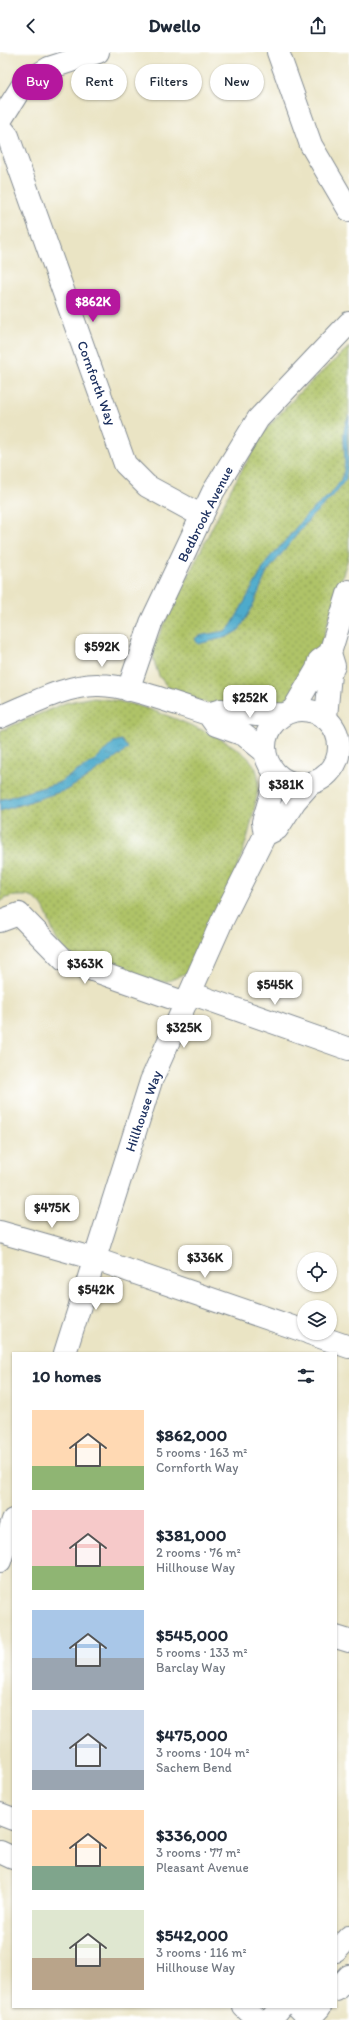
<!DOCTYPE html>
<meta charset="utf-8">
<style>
body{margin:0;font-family:Itim,sans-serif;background:#f6f6f7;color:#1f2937;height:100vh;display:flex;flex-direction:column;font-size:15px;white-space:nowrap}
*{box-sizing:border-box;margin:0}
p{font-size:13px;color:#747a83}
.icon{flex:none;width:22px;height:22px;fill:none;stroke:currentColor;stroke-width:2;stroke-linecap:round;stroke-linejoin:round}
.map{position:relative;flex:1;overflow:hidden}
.panel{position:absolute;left:12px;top:1300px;width:325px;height:656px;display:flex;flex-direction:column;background:#fff;border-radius:0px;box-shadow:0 1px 3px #0004}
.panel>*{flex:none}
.top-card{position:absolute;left:12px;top:12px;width:325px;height:36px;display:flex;gap:8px}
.controls{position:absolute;left:297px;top:1200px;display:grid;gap:8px}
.controls a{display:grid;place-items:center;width:40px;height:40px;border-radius:50%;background:#fff;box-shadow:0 1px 3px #0004;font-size:20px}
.price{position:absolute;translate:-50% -34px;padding:0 9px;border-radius:8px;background:#fff;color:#222;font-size:13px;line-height:26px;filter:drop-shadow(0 1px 2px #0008)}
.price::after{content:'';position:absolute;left:50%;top:24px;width:12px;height:9px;margin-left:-6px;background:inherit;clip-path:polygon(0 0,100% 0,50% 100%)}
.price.active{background:#b5179e;color:#fff}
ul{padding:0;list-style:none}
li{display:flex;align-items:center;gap:12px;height:100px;padding:0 20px}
li span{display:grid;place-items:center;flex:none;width:112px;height:80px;border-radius:0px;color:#555}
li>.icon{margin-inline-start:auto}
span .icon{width:48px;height:48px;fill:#fffc;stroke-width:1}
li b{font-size:17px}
h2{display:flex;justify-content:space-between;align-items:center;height:48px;padding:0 20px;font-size:17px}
.pill{padding:0 14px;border-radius:18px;background:#fff;box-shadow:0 1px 3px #0004;font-size:14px;line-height:36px}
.pill.active{background:#b5179e;color:#fff}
header{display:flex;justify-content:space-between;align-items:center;height:52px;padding:0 20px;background:#fff;font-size:18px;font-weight:800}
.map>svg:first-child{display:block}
</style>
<header><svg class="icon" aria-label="back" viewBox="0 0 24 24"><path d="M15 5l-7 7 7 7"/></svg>Dwello<svg class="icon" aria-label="share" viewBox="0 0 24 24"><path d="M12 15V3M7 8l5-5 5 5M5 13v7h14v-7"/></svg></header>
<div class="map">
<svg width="349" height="1968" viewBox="0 0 349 1968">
<defs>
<pattern id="park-dots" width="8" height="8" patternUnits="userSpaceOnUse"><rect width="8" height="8" fill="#afc367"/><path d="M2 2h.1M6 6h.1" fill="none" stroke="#8e9f58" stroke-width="1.8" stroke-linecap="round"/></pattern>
<pattern id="water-ripples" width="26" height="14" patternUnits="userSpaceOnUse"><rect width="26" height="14" fill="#4daacb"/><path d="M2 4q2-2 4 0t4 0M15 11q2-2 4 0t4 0" fill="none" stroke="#3f8ba8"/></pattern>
</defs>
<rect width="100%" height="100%" fill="#fff"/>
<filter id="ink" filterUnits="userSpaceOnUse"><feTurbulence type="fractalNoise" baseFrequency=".025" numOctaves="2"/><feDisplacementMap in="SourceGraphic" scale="8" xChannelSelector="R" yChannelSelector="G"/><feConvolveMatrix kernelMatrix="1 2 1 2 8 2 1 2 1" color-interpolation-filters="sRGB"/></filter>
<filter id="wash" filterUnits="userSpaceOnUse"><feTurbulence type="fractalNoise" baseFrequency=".012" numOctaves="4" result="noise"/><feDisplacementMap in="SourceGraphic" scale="16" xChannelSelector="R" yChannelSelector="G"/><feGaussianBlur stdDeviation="0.9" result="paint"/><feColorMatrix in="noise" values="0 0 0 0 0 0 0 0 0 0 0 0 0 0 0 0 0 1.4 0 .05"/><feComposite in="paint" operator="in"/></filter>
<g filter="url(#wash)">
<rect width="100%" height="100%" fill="#eae4c4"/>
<path fill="url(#park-dots)" stroke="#657962" d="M349 295V503L321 593 307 623 295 642 284 652 228 656 179 644 169 637 159 624 153 607 154 594 160 581 231 437 266 377 299 341Z
M88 646C126 647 160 660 195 675 213 683 248 698 256 717 261 729 257 742 255 753 244 813 216 865 190 919 181 923 172 929 162 930 149 931 86 910 72 903 68 901 63 897 60 893 47 877 50 841 19 844 11 844 7 845 0 850V679L65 651Z"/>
<path fill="url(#water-ripples)" stroke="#346c94" d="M349 364 347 386 348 410 346 427 333 444 311 465 267 520 251 558 239 578 227 585 198 592 195 587 198 584 225 579 231 574 269 506C282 494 292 480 303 467 317 451 340 440 344 418 347 398 339 382 349 364Z
M121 688 128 696 123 701 82 729 66 738 0 759V748L58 731 94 709 114 690Z"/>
</g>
<g filter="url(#ink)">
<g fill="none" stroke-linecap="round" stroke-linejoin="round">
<g stroke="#828a91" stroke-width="24">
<path id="minor" d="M278 0 311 93 349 158
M0 69 24 31 49 16 98 0
M0 74 8 84 125 412 147 434 202 464
M128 638 151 571 213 440 258 367 349 271
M293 658 317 617 319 609 330 601
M326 665 330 622 334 614 330 601 349 539
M265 783 263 770 277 723
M0 869 19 862 64 908 186 951
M190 941 349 997
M0 1180 95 1207 304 1279
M309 1281 349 1295
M65 1301 151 1029 222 869 265 783 277 777 295 749 310 732
M0 1509 13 1468
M336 1585 349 1589
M336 1899 349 1885
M336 1938 349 1924
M270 1968 281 1955
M308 1968 320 1955"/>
</g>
<g stroke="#828a91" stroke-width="24">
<path id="tertiary" d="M265 695a37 37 0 1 1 74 0a37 37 0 1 1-74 0Z
M208 662 216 673 244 683 265 700
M0 665C29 653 67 632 99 633 128 633 178 653 208 662L221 658 257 663 283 662"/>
</g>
<g stroke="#828a91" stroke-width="24">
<path id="secondary" d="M0 1762 13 1767
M0 1800 13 1806
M244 1955 258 1968
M298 1955 311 1968"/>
</g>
<use href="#minor" stroke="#fff" stroke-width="22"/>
<use href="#tertiary" stroke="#fff" stroke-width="22"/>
<use href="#secondary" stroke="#fff" stroke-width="22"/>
</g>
</g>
<g text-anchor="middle" stroke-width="4" stroke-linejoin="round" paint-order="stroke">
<g font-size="14" fill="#1b2f5e" stroke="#fff">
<text transform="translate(97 331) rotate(70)" y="5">Cornforth Way</text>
<text transform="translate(205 462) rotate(-63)" y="5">Bedbrook Avenue</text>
<text transform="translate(143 1059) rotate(-71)" y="5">Hillhouse Way</text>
</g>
</g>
</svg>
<div class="controls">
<a><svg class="icon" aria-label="locate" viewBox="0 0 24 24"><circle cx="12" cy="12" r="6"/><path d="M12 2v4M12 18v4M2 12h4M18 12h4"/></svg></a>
<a><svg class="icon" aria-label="layers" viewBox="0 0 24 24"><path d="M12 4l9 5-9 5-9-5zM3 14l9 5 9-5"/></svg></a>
</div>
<b class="price active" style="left:93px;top:271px">$862K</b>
<b class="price" style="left:102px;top:616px">$592K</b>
<b class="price" style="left:250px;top:667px">$252K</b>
<b class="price" style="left:286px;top:754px">$381K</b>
<b class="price" style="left:85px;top:933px">$363K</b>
<b class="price" style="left:275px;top:954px">$545K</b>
<b class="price" style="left:184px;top:997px">$325K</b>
<b class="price" style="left:52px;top:1177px">$475K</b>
<b class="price" style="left:205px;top:1227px">$336K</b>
<b class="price" style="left:96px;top:1259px">$542K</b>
<div class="top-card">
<a class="pill active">Buy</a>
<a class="pill">Rent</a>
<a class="pill">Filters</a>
<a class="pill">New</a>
</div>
<section class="panel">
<h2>10 homes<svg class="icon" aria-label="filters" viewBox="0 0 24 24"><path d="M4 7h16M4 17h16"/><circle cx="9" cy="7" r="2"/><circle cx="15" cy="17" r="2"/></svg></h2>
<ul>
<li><span style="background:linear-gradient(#ffd9b3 70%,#8fb573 0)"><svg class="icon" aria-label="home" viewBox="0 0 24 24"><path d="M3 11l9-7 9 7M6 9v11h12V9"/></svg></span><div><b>$862,000</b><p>5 rooms · 163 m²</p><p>Cornforth Way</p></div></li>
<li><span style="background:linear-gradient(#f6c9c9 70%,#8fb573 0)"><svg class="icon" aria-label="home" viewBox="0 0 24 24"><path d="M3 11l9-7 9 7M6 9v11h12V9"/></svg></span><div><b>$381,000</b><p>2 rooms · 76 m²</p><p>Hillhouse Way</p></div></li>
<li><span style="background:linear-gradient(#a9c7e8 60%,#9aa5b1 0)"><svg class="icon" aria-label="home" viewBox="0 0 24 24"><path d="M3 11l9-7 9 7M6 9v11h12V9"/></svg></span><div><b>$545,000</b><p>5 rooms · 133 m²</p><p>Barclay Way</p></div></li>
<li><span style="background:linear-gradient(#c9d6e8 75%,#9aa5b1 0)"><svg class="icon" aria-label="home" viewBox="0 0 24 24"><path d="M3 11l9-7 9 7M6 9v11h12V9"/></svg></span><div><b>$475,000</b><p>3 rooms · 104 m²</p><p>Sachem Bend</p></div></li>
<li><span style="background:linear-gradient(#ffd9b3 70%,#7fa58c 0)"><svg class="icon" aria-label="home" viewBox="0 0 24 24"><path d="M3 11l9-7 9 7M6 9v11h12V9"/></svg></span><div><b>$336,000</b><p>3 rooms · 77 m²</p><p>Pleasant Avenue</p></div></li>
<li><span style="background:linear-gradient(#dfe7d0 60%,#b9a48a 0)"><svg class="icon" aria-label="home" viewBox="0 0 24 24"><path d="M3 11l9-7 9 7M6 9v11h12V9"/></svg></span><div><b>$542,000</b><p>3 rooms · 116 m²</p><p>Hillhouse Way</p></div></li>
</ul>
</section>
</div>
